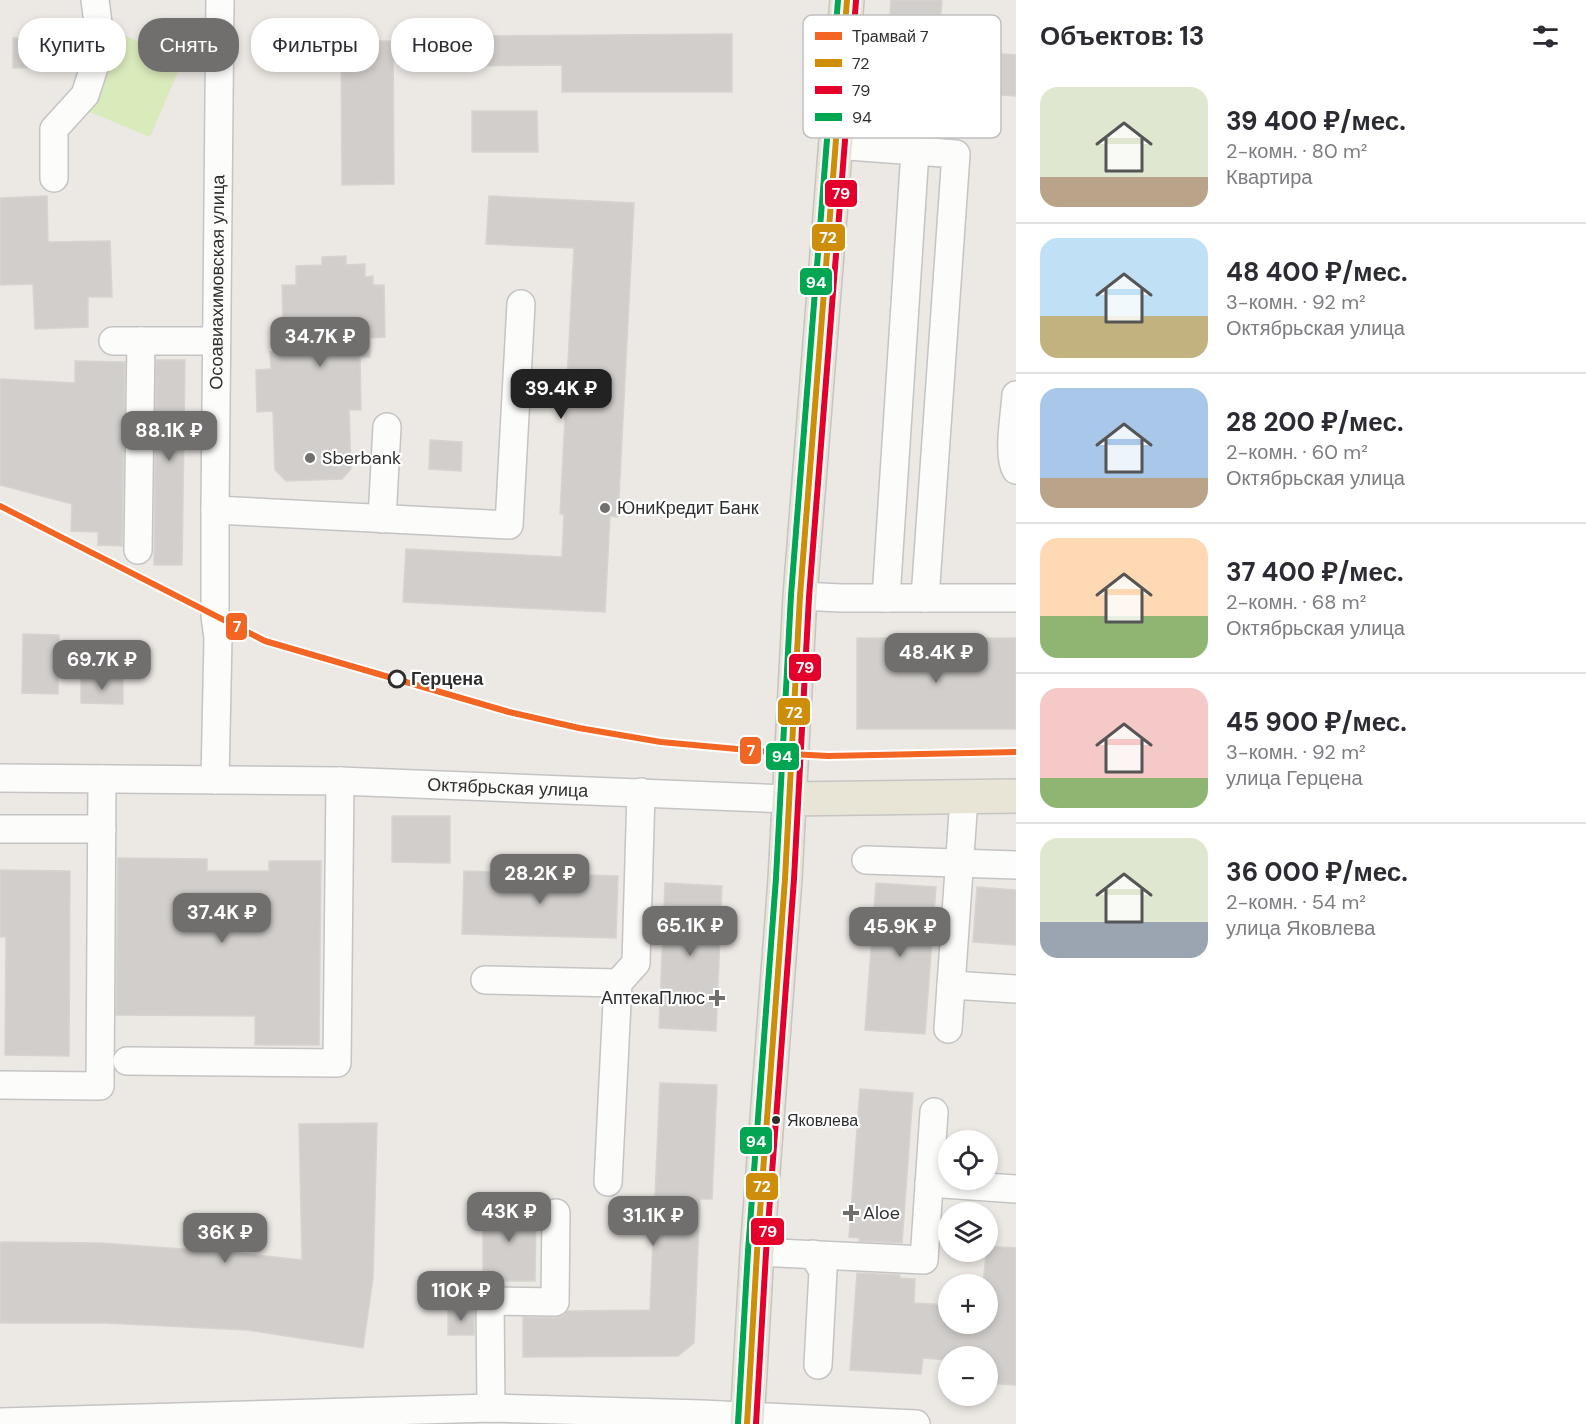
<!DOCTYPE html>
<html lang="ru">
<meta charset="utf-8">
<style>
body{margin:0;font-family:"DM Sans",sans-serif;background:#f2f2f3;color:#2b2b33;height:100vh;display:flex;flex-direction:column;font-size:22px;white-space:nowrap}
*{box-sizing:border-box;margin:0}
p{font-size:20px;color:#7c7c81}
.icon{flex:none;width:33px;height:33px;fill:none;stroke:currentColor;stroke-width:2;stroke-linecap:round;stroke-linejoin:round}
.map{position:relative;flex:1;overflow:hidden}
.side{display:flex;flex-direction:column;background:#fff;width:570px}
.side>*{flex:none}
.top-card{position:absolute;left:18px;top:18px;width:570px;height:54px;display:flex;gap:12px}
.controls{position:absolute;left:938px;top:1130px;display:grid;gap:12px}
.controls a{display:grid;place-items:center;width:60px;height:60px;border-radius:50%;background:#fff;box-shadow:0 3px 9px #0003;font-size:30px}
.price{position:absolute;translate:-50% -51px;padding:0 14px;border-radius:12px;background:#706f6e;color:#fff;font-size:20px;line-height:39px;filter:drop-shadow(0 2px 3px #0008)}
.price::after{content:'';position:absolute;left:50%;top:36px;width:18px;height:14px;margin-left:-9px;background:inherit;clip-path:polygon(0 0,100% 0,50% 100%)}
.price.selected{background:#222;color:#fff}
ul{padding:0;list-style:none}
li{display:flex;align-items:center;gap:18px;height:150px;padding:0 24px}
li+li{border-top:2px solid #e1e1e2}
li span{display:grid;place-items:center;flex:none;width:168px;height:120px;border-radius:18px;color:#555}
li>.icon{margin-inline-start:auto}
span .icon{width:72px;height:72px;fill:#fffc;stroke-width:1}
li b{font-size:26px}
h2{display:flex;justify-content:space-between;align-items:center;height:72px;padding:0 24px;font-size:26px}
.pill{padding:0 21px;border-radius:24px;background:#fff;box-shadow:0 3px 9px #0003;font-size:21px;line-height:54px}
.pill.selected{background:#706f6e;color:#fff}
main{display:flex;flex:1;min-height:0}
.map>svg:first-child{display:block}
</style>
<main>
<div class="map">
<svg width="1016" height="1424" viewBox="0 0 1016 1424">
<rect width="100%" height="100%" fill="#ece8e4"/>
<path fill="#d9eabb" d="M123 35 183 60 150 137 90 112Z"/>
<path fill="#d1cecb" stroke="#d7d4d0" stroke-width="1.5" d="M891 0H942L939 34 958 35 957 50 1016 55V96L955 92 952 135 882 130Z
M732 34V92H562V65L472 66V36Z
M13 38H84L85 45 77 67 13 68Z
M341 41H393L394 184 342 185Z
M472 111H537L538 152H472Z
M47 196 48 242 110 241 112 297H88V327L35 329 33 284 0 285V198Z
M489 196 634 203 618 517 610 516 605 612 403 602 406 549 562 557 564 514H560L574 248 486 244Z
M346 256V265L365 264V277L373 276V285H384L385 337 370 338V357H360L361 410H349L351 469 342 479 286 481 275 470 273 411 257 412 256 370 271 369 270 352 284 351 282 285H296V266L322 265V257Z
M156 360H185L182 565H154Z
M75 361 125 362 122 546 98 545V532L71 531 72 504 0 485V379L75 383Z
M430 440 462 442 461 471 429 469Z
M23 634 59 635 58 694 22 693Z
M857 638H1016V729H857Z
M81 677 123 679V704L81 703Z
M392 816H450V863L392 862Z
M118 858 207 859V871H269V861H321L319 1045H255V1016L116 1015Z
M0 870 70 871 69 1056 5 1055 6 937H0Z
M464 871 618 876 616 938 462 934Z
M665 883 722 886 716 1031 659 1028Z
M876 883 936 887 925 1034 865 1030Z
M977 887 1016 890V945L973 942Z
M660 1083 717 1085 712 1199H700L694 1343 678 1356 523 1357V1317L555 1318 562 1316 568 1311 650 1310Z
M860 1089 913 1093 902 1243 859 1241V1238L849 1237Z
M377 1123 373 1278 363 1348 247 1330 106 1323H0V1242L100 1243 239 1253 302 1260 299 1124Z
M483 1205 536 1206 535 1281H483Z
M987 1246 1016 1248V1385L987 1383V1356H948V1360L923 1358 921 1374 850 1370 857 1273 900 1275V1278L915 1279 914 1303 948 1305V1323H987V1284H983Z
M448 1309H474V1335H448Z"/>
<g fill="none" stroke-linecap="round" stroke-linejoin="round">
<g stroke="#c5c4c5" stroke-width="30">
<g id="minor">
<path d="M835 145 956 154 925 598"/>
<path d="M54 178V129L85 95 101 46 95 0"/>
<path d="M113 341H216"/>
<path d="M1016 395C1015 412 1007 457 1016 470"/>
<path d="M215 510 509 525 521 304"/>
<path d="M382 519 387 427"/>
<path d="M138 550 141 341"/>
<path d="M800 596 841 598H1016"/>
<path d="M886 598 915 151"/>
<path id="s1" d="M0 778 340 781 789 799"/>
<path id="s2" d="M215 780 218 638 215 616V510L220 0"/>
<path d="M0 829H102"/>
<path d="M866 860 1016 865"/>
<path d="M485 980 618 983"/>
<path d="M951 985 1016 989"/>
<path d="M948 1029 964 798"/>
<path d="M127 1061 337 1063 340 781"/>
<path d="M0 1085 100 1086 102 779"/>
<path d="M608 1182 618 983 636 963 641 792"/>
<path d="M929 1183 1016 1189"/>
<path d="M757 1252 924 1260 934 1112"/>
<path d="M813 1254 823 1271 818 1365"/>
<path d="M491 1408 490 1301 555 1302 556 1213"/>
<path d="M0 1422 491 1408 702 1414 916 1424"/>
</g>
</g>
<g stroke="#c6c5c4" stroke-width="36">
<path id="major" d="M789 799 1016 796
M747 1424 757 1252 785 879 800 596 847 0"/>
</g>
<use href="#minor" stroke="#fcfcfb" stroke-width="27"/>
<use href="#major" stroke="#e8e4d6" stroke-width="33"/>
<g stroke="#fff" stroke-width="10">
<path id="bus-1" d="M747 1424 757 1252 785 879 800 596 847 0"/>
</g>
<g stroke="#fff" stroke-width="10">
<path id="bus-2" d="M756 1424 766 1253 794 879 809 597 856 1"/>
</g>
<g stroke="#fff" stroke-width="10">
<path id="bus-3" d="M738 1423 748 1251 776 878 791 595 838 0"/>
</g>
<use href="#bus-1" stroke="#cf8e09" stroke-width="6"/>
<use href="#bus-2" stroke="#e4002b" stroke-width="6"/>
<use href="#bus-3" stroke="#00a651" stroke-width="6"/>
<g stroke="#fff" stroke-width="10">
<path id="tram-1" d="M0 506 265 641 509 712 579 728 661 742 791 754 828 756 1016 752"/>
</g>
<use href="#tram-1" stroke="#f26522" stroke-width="6"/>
</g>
<g fill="#706f6e" stroke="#fff" stroke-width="2">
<circle cx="310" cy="458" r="6"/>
<circle cx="605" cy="508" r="6"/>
<path d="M714 989h6v6h6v6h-6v6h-6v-6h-6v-6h6z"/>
<path d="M848 1204h6v6h6v6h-6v6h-6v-6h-6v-6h6z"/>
</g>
<circle fill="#fff" stroke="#2e2e2e" stroke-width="3" cx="397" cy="679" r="8"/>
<circle fill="#2e2e2e" stroke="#fff" stroke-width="2" cx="776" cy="1120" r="5"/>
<g text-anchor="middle" stroke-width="4.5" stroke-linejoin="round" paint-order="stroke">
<g font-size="16" fill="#2e2e2e" stroke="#fff" text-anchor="start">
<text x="787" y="1126">Яковлева</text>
</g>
<g font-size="18" fill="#2e2e2e" stroke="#fff">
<text dy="6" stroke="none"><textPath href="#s2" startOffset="498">Осоавиахимовская улица</textPath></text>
<text dy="6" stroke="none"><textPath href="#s1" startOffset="508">Октябрьская улица</textPath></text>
</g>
<g font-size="18" fill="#2e2e2e" stroke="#fff" text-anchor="start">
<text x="322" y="464">Sberbank</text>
<text x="617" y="514">ЮниКредит Банк</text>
<text x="705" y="1004" text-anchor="end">АптекаПлюс</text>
<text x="863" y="1219">Aloe</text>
</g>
<g font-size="18" font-weight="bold" fill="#2e2e2e" stroke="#fff" text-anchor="start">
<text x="411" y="685">Герцена</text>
</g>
</g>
<rect x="803" y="15" width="198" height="123" rx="9" fill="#fff" stroke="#c0c0c0" stroke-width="1.5"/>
<rect x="815" y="32" width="27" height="8" fill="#f26522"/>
<rect x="815" y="59" width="27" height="8" fill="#cf8e09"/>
<rect x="815" y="86" width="27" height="8" fill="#e4002b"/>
<rect x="815" y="113" width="27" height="8" fill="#00a651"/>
<g font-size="16" fill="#2e2e2e">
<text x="852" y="42">Трамвай 7</text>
<text x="852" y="69">72</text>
<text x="852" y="96">79</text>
<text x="852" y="123">94</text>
</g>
<g stroke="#fff" stroke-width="2">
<rect x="824" y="179" width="34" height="29" rx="6" fill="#e4002b"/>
<rect x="811" y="223" width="35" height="29" rx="6" fill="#cf8e09"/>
<rect x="799" y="267" width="34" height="29" rx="6" fill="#00a651"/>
<rect x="225" y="612" width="23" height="29" rx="6" fill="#f26522"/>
<rect x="788" y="653" width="34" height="29" rx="6" fill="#e4002b"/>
<rect x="777" y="697" width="34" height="29" rx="6" fill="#cf8e09"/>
<rect x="739" y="736" width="23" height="29" rx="6" fill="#f26522"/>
<rect x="765" y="742" width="35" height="29" rx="6" fill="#00a651"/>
<rect x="739" y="1126" width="34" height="29" rx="6" fill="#00a651"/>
<rect x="745" y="1172" width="34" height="29" rx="6" fill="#cf8e09"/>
<rect x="750" y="1217" width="35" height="29" rx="6" fill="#e4002b"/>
</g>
<g font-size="16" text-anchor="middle" font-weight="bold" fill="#fff">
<text x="841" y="199">79</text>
<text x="828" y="243">72</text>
<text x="816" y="288">94</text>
<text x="237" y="632">7</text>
<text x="805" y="673">79</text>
<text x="794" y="718">72</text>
<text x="751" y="756">7</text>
<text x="782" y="762">94</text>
<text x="756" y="1147">94</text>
<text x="762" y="1192">72</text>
<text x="768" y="1237">79</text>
</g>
</svg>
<div class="controls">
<a><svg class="icon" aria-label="locate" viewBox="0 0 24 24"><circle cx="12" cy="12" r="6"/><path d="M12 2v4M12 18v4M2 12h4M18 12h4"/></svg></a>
<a><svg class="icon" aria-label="layers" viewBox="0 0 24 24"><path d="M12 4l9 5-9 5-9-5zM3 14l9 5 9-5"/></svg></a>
<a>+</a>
<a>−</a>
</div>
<b class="price" style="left:320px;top:368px">34.7K ₽</b>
<b class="price selected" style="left:561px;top:420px">39.4K ₽</b>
<b class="price" style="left:169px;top:462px">88.1K ₽</b>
<b class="price" style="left:936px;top:684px">48.4K ₽</b>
<b class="price" style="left:102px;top:691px">69.7K ₽</b>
<b class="price" style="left:540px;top:905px">28.2K ₽</b>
<b class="price" style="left:222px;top:944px">37.4K ₽</b>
<b class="price" style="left:690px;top:957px">65.1K ₽</b>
<b class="price" style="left:900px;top:958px">45.9K ₽</b>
<b class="price" style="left:509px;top:1243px">43K ₽</b>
<b class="price" style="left:653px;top:1247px">31.1K ₽</b>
<b class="price" style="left:225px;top:1264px">36K ₽</b>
<b class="price" style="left:461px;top:1322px">110K ₽</b>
<div class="top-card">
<a class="pill">Купить</a>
<a class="pill selected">Снять</a>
<a class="pill">Фильтры</a>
<a class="pill">Новое</a>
</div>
</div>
<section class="side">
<h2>Объектов: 13<svg class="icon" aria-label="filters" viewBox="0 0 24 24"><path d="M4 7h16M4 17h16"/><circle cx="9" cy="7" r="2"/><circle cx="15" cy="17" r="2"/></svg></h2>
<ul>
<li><span style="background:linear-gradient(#dfe7d0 75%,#b9a48a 0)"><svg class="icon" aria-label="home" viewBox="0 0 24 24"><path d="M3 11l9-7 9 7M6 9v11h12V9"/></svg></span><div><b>39 400 ₽/мес.</b><p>2-комн. · 80 m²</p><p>Квартира</p></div></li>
<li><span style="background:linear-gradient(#bfe0f5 65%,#c2b280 0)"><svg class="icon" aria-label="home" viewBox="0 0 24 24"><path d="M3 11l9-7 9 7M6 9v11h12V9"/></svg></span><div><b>48 400 ₽/мес.</b><p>3-комн. · 92 m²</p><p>Октябрьская улица</p></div></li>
<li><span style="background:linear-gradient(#a9c7e8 75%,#b9a48a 0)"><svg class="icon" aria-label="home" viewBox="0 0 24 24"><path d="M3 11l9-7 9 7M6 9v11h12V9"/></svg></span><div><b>28 200 ₽/мес.</b><p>2-комн. · 60 m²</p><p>Октябрьская улица</p></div></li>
<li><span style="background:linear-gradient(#ffd9b3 65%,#8fb573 0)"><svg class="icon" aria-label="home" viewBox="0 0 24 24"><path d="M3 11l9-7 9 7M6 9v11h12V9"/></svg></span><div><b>37 400 ₽/мес.</b><p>2-комн. · 68 m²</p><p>Октябрьская улица</p></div></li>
<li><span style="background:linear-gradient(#f6c9c9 75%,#8fb573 0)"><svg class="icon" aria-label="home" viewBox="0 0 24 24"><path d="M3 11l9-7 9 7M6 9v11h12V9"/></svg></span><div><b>45 900 ₽/мес.</b><p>3-комн. · 92 m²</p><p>улица Герцена</p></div></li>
<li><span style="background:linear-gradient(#dfe7d0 70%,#9aa5b1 0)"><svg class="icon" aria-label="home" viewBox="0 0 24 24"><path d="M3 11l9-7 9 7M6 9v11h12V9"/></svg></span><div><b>36 000 ₽/мес.</b><p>2-комн. · 54 m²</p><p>улица Яковлева</p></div></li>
</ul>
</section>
</main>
